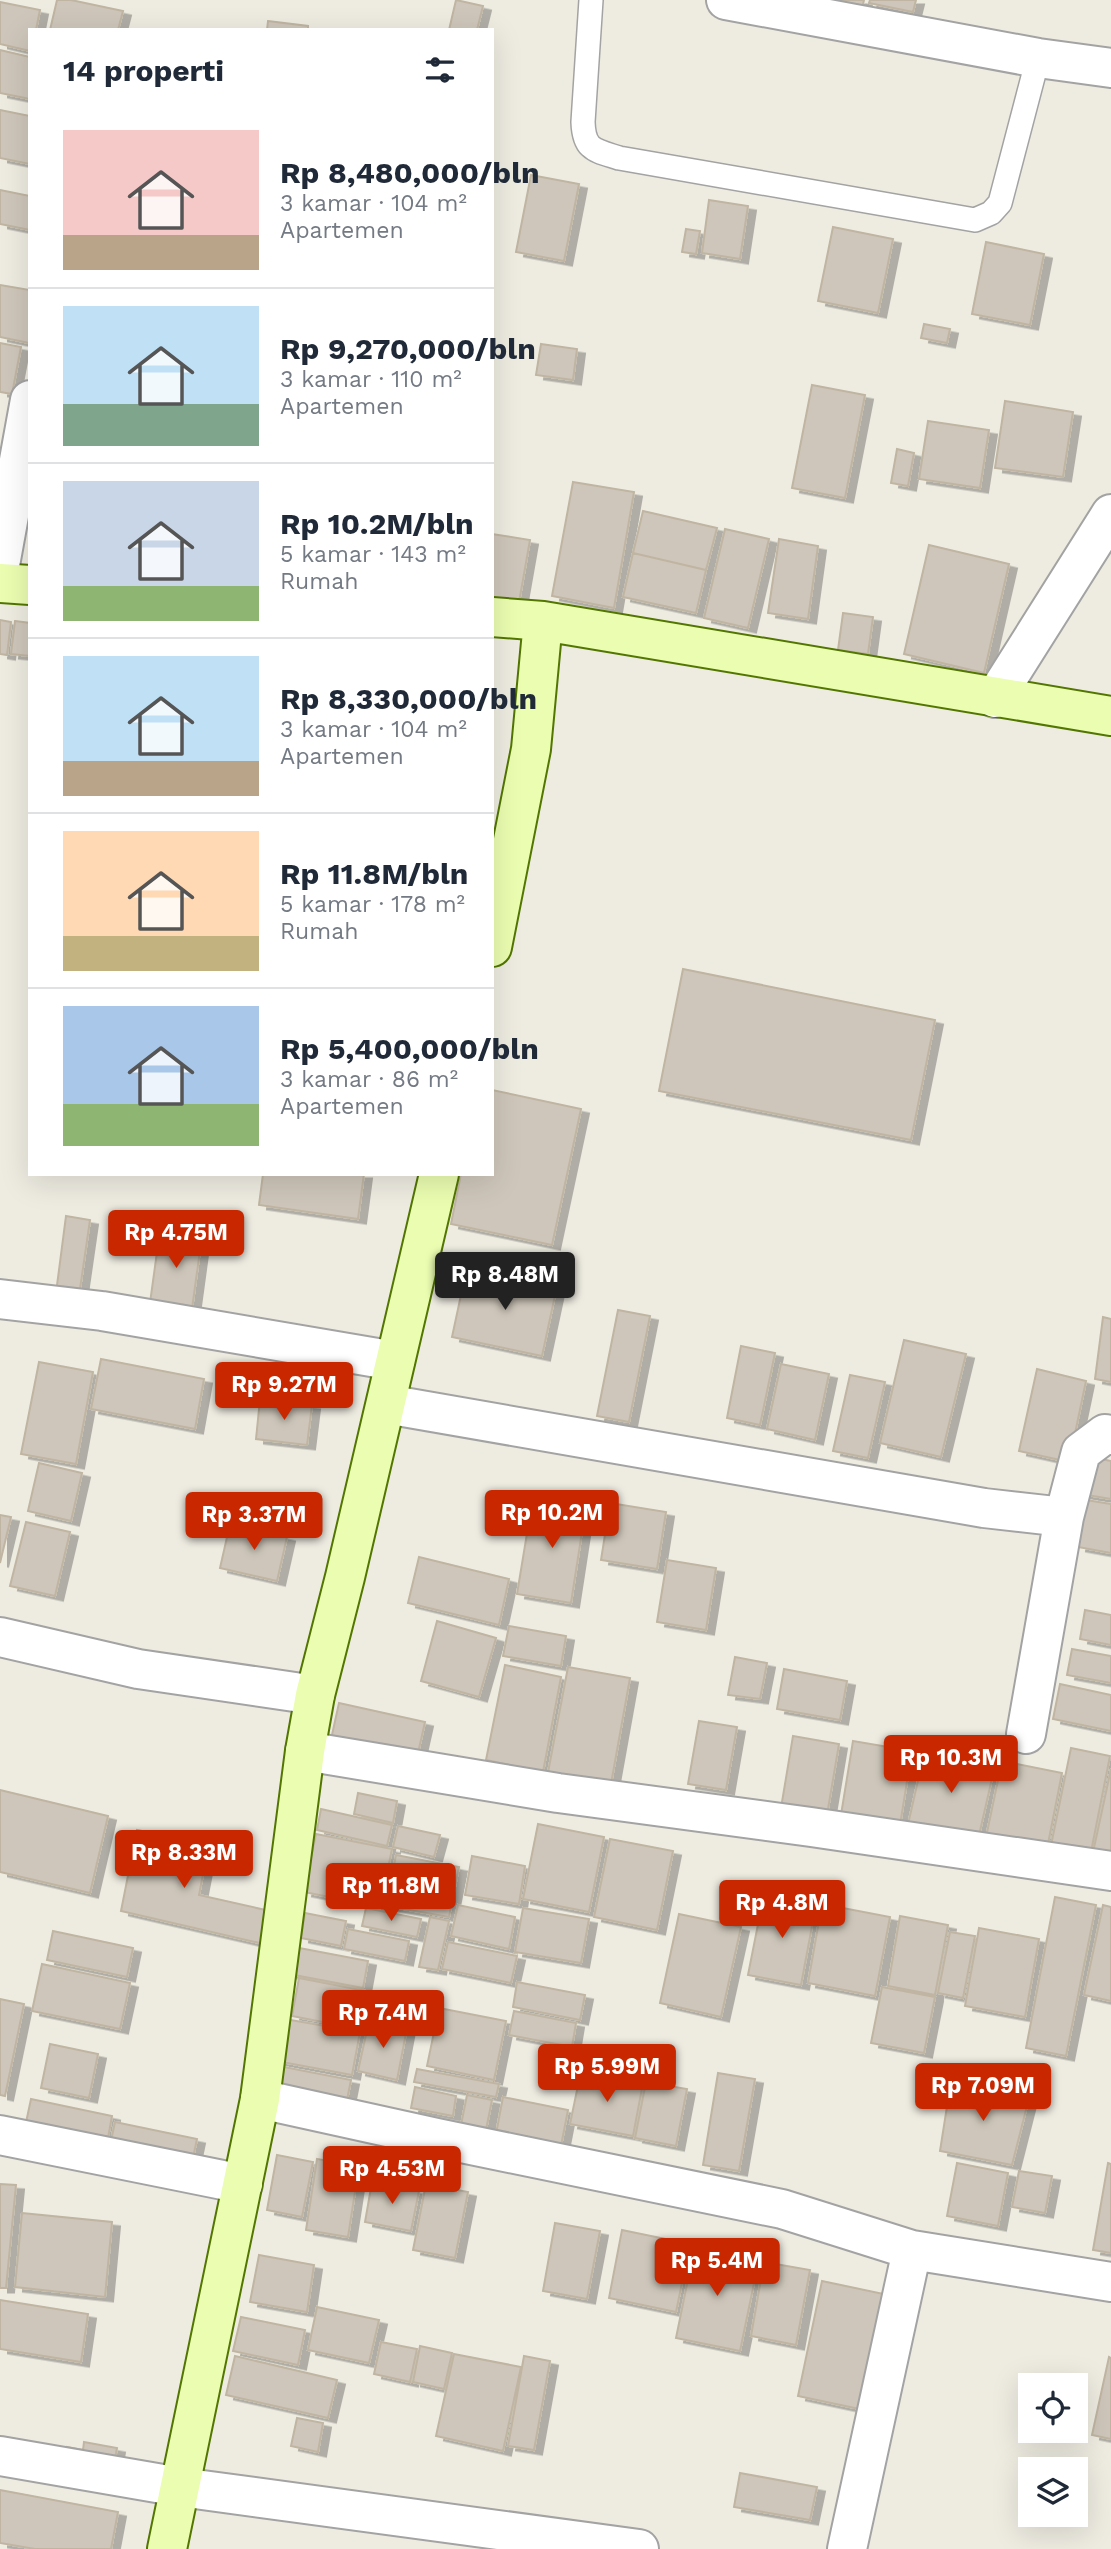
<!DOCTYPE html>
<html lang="id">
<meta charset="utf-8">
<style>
body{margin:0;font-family:"Work Sans",sans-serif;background:#f6f6f7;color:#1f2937;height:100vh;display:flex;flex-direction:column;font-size:26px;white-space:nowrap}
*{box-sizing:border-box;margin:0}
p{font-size:23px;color:#747a83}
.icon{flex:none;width:38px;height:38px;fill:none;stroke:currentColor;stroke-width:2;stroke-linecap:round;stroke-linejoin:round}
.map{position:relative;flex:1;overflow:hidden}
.drawer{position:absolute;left:28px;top:28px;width:466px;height:1148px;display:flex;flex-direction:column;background:#fff;border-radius:0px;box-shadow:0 7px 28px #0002}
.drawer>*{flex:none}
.buttons{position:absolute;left:1018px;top:2373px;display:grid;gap:14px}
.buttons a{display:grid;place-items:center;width:70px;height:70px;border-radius:0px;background:#fff;box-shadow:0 7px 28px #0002;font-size:35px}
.price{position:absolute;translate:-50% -60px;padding:0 16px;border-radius:7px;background:#c82700;color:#fff;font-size:23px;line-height:46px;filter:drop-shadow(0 2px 4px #0008)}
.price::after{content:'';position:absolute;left:50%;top:42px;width:21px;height:16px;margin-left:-10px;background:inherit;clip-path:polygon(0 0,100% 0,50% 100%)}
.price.selected{background:#222;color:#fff}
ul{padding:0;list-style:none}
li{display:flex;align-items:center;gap:21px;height:175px;padding:0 35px}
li+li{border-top:2px solid #e0e1e3}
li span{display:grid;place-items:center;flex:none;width:196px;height:140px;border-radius:0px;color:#555}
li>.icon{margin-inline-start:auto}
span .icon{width:84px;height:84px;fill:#fffc;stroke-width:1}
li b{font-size:30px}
h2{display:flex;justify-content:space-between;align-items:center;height:84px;padding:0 35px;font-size:30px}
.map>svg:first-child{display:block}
</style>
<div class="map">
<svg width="1111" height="2549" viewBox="0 0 1111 2549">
<defs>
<filter id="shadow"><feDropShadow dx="8" dy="4.5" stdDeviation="0" flood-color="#0004"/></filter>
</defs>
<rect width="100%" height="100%" fill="#eeece1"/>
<path fill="#cec6ba" stroke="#c0b5a2" stroke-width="2" filter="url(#shadow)" d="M57 0H71L123 11 118 30H50Z
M456 0 483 6 477 30H449Z
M816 0H864L860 17Z
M870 0H916L913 12 869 3Z
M0 2 40 10 36 30H30V51L0 44Z
M268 21 308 26V30H267Z
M0 50 30 57V99L0 93Z
M0 110 30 116V164L0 158Z
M531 175 579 184 564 261 516 252Z
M0 190 30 196V230L0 224Z
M709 200 748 206 740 259 702 253Z
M833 227 893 239 878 313 818 301Z
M686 229 700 231 696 254 682 252Z
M986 242 1044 254 1030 325 972 314Z
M0 285 30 290 29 343 0 337Z
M924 324 950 329 947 343 921 338Z
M0 343 21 347 12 394 0 392Z
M541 344 577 349 573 380 536 375Z
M812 385 865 395 845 498 792 488Z
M1005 401 1073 412 1063 477 995 468Z
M928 421 989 430 980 488 919 479Z
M897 449 914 453 908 486 891 483Z
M573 482 634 492 614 608 552 596Z
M643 511 717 528 706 570 633 553Z
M725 529 769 539 748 628 704 618Z
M492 534 530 540 518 608 492 604Z
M779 539 818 546 808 619 768 613Z
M929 545 1009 564 984 673 904 654Z
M633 553 706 570 696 613 623 597Z
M843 613 873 617 868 654 838 650Z
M0 620 11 622 7 655 0 654Z
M15 621 30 623V656L11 654Z
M683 969 935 1020 911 1140 659 1091Z
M492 1090 581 1109 552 1245 451 1224 461 1174H492Z
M263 1174H364L358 1219 259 1205Z
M66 1216 90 1220 79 1296 56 1293Z
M160 1230 202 1236 192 1309 150 1303Z
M467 1267 557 1286 542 1356 452 1337Z
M618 1310 650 1316 629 1422 597 1416Z
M1103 1317 1111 1319V1382L1095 1379Z
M904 1340 966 1354 941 1457 880 1443Z
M741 1346 775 1353 760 1425 727 1418Z
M101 1359 204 1379 195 1429 91 1409Z
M39 1362 93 1372 76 1464 21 1454Z
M781 1364 829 1374 815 1440 767 1429Z
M1037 1369 1086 1381 1069 1462 1019 1451Z
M850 1375 885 1382 868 1458 833 1451Z
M260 1399 312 1405 307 1445 256 1439Z
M1087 1456 1111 1461V1499L1081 1494Z
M39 1463 82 1473 71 1521 28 1511Z
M533 1497 586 1506 571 1603 517 1594Z
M1086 1500 1111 1504V1553L1078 1547Z
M610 1503 666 1512 657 1569 601 1560Z
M0 1515 11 1517 0 1563Z
M26 1522 70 1532 55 1596 10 1586Z
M230 1524 287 1537 277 1581 220 1568Z
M419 1557 509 1579 499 1625 408 1603Z
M667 1560 716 1568 706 1630 657 1622Z
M1085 1610 1111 1615V1645L1080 1639Z
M437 1621 496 1638 479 1697 421 1681Z
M509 1626 566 1636 561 1666 503 1656Z
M1072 1649 1111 1656V1683L1067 1675Z
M735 1657 767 1663 760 1699 728 1695Z
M505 1665 561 1677 543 1772 486 1760Z
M568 1667 630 1678 609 1795 546 1783Z
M784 1669 847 1681 840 1720 777 1709Z
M1060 1684 1111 1695V1731L1053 1719Z
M339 1703 425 1722 416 1762 330 1744Z
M699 1721 737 1727 726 1790 688 1784Z
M793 1736 839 1744 826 1821 780 1814Z
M853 1741 912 1751 899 1831 840 1821Z
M926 1745 996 1761 977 1844 907 1829Z
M1071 1748 1110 1756 1089 1862 1049 1855Z
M1002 1761 1062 1773 1046 1854 985 1842Z
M1111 1769V1861L1092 1857Z
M0 1790 108 1816 90 1893 0 1872Z
M358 1793 397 1801 393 1823 354 1814Z
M321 1809 392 1825 387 1846 317 1830Z
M538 1824 604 1837 589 1912 523 1899Z
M398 1826 440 1835 434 1857 393 1847Z
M137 1830 209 1844 199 1895 270 1911 264 1944 121 1911Z
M316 1834 392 1849 380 1907 304 1892Z
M610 1839 673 1851 657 1930 594 1917Z
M396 1855 459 1867 449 1917 386 1906Z
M472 1856 525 1866 519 1904 465 1895Z
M764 1894 816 1905 801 1985 748 1975Z
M1055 1897 1096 1905 1066 2056 1026 2048Z
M822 1904 890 1917 875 1996 808 1983Z
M458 1905 515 1917 509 1949 451 1936Z
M1103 1905 1111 1907V2001L1084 1995Z
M366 1908 421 1919 417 1937 362 1926Z
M523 1908 589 1919 581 1963 515 1952Z
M305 1913 346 1921 341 1946 301 1938Z
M679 1914 741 1927 721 2017 660 2003Z
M900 1916 948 1925 935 1995 888 1986Z
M430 1917 449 1921 438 1970 419 1967Z
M979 1928 1039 1939 1025 2017 965 2006Z
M348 1929 409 1941 405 1961 344 1949Z
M53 1931 133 1948 127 1977 47 1960Z
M950 1932 975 1936 963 1998 938 1993Z
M448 1942 517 1956 511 1983 442 1969Z
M294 1947 368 1961 363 1988 289 1974Z
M42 1964 130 1983 120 2029 32 2011Z
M299 1978 366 1991 358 2029 292 2016Z
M517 1982 585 1995 580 2020 513 2007Z
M882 1987 935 1997 924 2053 871 2043Z
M0 1999 24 2004 5 2096 0 2095Z
M439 2008 506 2021 494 2080 427 2066Z
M514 2011 576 2023 572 2047 509 2035Z
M279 2018 360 2032 352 2075 271 2060Z
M369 2021 407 2028 397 2080 358 2071Z
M50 2044 98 2054 89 2098 41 2088Z
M284 2067 351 2080 345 2110 278 2097Z
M417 2069 499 2084 496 2097 414 2082Z
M581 2071 643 2083 633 2136 570 2124Z
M718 2073 755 2079 739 2171 703 2165Z
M951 2081 1029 2098 1012 2165 940 2151Z
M646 2082 687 2089 676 2146 635 2138Z
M415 2087 456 2096 453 2116 411 2108Z
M467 2095 492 2100 484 2140 459 2135Z
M503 2097 568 2110 560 2151 495 2139Z
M31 2099 112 2116 106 2149 24 2132Z
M115 2122 197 2139 190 2172 108 2155Z
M277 2155 313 2162 302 2217 267 2210Z
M317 2159 359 2166 348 2237 306 2230Z
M957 2163 1008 2173 998 2226 947 2216Z
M1108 2163 1111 2164V2253L1093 2250Z
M1019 2171 1052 2176 1045 2213 1012 2207Z
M372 2182 419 2191 411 2231 365 2222Z
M0 2184 16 2185 6 2288H0Z
M426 2184 468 2192 455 2258 413 2250Z
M22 2213 112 2222 105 2297 15 2287Z
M555 2223 600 2231 587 2299 543 2291Z
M622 2230 690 2244 676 2312 609 2298Z
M695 2245 759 2259 740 2351 676 2338Z
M259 2255 314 2265 307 2312 250 2302Z
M764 2262 810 2270 796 2345 751 2336Z
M822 2281 893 2296 869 2411 798 2396Z
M0 2300 88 2314 81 2362 0 2349Z
M317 2307 379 2320 369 2363 308 2350Z
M241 2317 305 2330 298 2365 233 2351Z
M381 2342 417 2349 410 2382 374 2374Z
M420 2346 452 2353 444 2389 413 2382Z
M454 2354 521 2367 503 2451 436 2436Z
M235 2356 337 2380 328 2418 226 2395Z
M524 2356 550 2361 534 2450 508 2446Z
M1109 2357 1111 2358V2439L1092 2435Z
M297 2418 323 2423 318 2452 291 2446Z
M84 2442 117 2448 112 2474 64 2466 67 2447 83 2450Z
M740 2473 817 2487 810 2520 734 2507Z
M0 2490 118 2512 111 2549H35L0 2543Z"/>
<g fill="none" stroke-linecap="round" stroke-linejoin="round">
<g stroke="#a3a3a3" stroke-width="26">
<path id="lane" d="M591 0 583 122C584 150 594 150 619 158L975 220 991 213 1000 203 1038 58"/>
</g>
<g stroke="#a3a3a3" stroke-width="42">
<path id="street" d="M726 0 1038 58 1111 68
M0 565 30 400
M995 698 1111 514
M0 1299 102 1311 395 1361
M386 1404 984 1508 1064 1517
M0 1637 138 1669 315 1695
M1026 1734 1064 1517 1081 1452 1105 1434 1111 1435
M305 1751 558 1793 811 1827 1111 1871
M260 2099 437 2138 782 2209 912 2250 1111 2282
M0 2135 243 2184
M0 2456 180 2487 639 2549
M847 2549 912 2250"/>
</g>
<g stroke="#527600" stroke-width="42">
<path id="secondary" d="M0 583 30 585
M492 617 543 621 1111 716
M492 947 531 749 543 621
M167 2549 260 2099 305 1751 315 1695 345 1577 439 1174"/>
</g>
<use href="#lane" stroke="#fff" stroke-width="23"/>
<use href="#street" stroke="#fff" stroke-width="38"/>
<use href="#secondary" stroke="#eafdb0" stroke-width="38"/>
</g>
</svg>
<div class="buttons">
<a><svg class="icon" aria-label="locate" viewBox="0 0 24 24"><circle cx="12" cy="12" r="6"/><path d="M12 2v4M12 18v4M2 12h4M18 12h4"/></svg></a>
<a><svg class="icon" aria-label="layers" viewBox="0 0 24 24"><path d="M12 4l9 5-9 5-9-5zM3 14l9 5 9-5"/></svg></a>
</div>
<b class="price" style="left:176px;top:1270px">Rp 4.75M</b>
<b class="price selected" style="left:505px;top:1312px">Rp 8.48M</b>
<b class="price" style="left:284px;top:1422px">Rp 9.27M</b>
<b class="price" style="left:552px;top:1550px">Rp 10.2M</b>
<b class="price" style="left:254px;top:1552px">Rp 3.37M</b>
<b class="price" style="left:951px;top:1795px">Rp 10.3M</b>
<b class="price" style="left:184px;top:1890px">Rp 8.33M</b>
<b class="price" style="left:391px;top:1923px">Rp 11.8M</b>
<b class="price" style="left:782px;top:1940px">Rp 4.8M</b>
<b class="price" style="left:383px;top:2050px">Rp 7.4M</b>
<b class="price" style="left:607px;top:2104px">Rp 5.99M</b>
<b class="price" style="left:983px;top:2123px">Rp 7.09M</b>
<b class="price" style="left:392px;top:2206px">Rp 4.53M</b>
<b class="price" style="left:717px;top:2298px">Rp 5.4M</b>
<section class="drawer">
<h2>14 properti<svg class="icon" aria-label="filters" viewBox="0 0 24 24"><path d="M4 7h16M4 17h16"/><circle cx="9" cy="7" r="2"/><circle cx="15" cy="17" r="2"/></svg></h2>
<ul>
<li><span style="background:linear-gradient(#f6c9c9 75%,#b9a48a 0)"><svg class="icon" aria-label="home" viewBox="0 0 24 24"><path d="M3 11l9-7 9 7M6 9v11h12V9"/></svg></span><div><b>Rp 8,480,000/bln</b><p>3 kamar · 104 m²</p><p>Apartemen</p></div></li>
<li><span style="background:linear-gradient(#bfe0f5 70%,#7fa58c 0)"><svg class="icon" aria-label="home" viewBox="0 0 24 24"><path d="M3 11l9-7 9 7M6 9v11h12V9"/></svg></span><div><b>Rp 9,270,000/bln</b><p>3 kamar · 110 m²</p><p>Apartemen</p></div></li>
<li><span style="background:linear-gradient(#c9d6e8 75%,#8fb573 0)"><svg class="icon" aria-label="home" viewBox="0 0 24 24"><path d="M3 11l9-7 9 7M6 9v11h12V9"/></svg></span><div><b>Rp 10.2M/bln</b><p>5 kamar · 143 m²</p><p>Rumah</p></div></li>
<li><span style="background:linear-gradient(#bfe0f5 75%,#b9a48a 0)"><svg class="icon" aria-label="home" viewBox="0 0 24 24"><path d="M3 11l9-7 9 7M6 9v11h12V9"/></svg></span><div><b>Rp 8,330,000/bln</b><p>3 kamar · 104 m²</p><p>Apartemen</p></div></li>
<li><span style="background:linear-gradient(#ffd9b3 75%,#c2b280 0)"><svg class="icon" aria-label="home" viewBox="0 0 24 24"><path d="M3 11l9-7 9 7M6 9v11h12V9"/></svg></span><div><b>Rp 11.8M/bln</b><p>5 kamar · 178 m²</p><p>Rumah</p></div></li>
<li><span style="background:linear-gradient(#a9c7e8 70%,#8fb573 0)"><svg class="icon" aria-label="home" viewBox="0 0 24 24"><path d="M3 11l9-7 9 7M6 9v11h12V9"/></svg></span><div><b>Rp 5,400,000/bln</b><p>3 kamar · 86 m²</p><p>Apartemen</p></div></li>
</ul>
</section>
</div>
